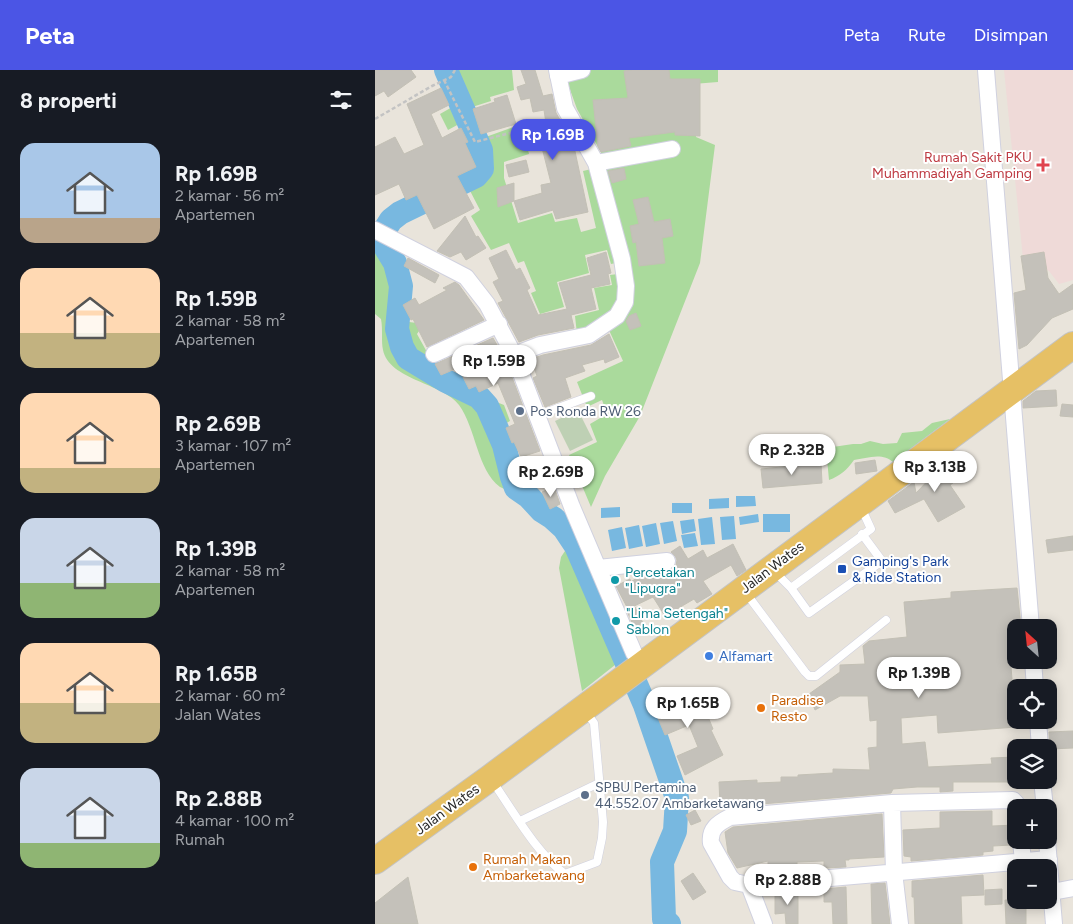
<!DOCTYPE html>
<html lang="id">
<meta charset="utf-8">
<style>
body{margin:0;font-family:Figtree,sans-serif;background:#20242c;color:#f1f3f6;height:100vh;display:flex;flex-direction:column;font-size:19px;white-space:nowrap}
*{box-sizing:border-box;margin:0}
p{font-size:16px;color:#9ea1a6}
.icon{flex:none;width:28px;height:28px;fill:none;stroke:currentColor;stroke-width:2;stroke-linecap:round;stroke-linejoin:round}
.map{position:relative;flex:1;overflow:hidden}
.panel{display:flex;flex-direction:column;background:#171b24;width:375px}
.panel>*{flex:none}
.needle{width:32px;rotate:333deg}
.buttons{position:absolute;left:632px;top:549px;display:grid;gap:10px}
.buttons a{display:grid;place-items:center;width:50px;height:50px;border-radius:10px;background:#171b24;box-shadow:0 2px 12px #0003;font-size:25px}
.price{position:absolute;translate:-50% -42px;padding:0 11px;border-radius:18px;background:#fff;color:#222;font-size:16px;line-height:32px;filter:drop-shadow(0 1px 2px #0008)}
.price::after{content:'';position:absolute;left:50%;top:30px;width:15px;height:11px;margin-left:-8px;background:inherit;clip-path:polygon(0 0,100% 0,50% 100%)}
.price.current{background:#4b55e5;color:#fff}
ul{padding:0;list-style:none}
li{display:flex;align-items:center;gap:15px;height:125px;padding:0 20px}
li span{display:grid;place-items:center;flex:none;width:140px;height:100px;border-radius:15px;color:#555}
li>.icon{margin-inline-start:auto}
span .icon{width:60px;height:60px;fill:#fffc;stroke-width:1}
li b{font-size:21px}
h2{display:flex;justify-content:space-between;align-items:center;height:60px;padding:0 20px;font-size:21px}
header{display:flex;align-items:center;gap:30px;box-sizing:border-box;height:70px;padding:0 25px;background:#4b55e5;color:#fff}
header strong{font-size:24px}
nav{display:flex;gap:28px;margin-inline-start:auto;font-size:18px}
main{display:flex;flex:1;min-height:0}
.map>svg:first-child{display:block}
</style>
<header>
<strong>Peta</strong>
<nav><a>Peta</a><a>Rute</a><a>Disimpan</a></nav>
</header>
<main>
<section class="panel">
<h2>8 properti<svg class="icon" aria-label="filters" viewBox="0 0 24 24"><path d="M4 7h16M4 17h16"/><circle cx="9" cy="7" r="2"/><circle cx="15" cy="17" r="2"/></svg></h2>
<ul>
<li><span style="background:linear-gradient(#a9c7e8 75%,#b9a48a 0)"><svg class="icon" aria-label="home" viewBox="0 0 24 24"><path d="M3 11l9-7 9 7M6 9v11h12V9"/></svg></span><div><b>Rp 1.69B</b><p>2 kamar · 56 m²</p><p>Apartemen</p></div></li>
<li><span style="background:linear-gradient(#ffd9b3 65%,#c2b280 0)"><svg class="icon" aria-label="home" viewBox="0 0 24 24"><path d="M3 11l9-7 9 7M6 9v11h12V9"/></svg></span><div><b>Rp 1.59B</b><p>2 kamar · 58 m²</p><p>Apartemen</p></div></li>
<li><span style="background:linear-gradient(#ffd9b3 75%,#c2b280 0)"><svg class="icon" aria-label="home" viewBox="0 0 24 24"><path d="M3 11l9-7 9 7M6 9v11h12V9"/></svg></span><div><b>Rp 2.69B</b><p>3 kamar · 107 m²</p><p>Apartemen</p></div></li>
<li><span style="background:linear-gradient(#c9d6e8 65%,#8fb573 0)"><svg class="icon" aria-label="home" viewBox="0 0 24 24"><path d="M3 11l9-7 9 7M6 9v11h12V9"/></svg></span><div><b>Rp 1.39B</b><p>2 kamar · 58 m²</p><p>Apartemen</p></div></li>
<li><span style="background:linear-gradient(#ffd9b3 60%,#c2b280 0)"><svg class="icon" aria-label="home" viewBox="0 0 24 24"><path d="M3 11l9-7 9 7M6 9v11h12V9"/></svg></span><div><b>Rp 1.65B</b><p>2 kamar · 60 m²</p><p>Jalan Wates</p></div></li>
<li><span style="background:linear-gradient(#c9d6e8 75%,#8fb573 0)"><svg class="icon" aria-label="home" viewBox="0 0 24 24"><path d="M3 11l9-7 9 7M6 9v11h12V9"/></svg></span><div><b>Rp 2.88B</b><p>4 kamar · 100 m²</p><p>Rumah</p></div></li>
</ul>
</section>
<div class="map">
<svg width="698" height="854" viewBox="0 0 698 854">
<rect width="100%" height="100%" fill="#e9e4db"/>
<path fill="#efdad8" d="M629 0H698V210L684 214 674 201 648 189Z"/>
<path fill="#aada9c" d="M65 0H137L139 20 115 27 116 31 94 38 97 47 73 60 65 44 79 36 68 16Z
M188 0H343V12L318 14 321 67 340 75 325 193 265 346 230 406 216 437 194 385 222 372 215 354 232 344 227 330 212 337 202 312 248 291 234 260 202 264 200 246 224 240 219 218 237 215 235 205 243 204 241 193 236 194 232 180 210 185 214 203 182 212 189 237 165 244 156 223 161 221 149 191 143 193 134 173 116 180 96 146 105 140 92 115C119 104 114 93 108 68L147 54 154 84 129 92V108L143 153 177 143 180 152 202 148 206 162 221 158 208 101 233 95 202 39Z
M0 172 5 182 17 195 21 205V229L34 252 42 253 44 261 42 264 53 284 41 291C67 310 99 323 129 335L135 351 126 356C136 380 147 397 139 424 134 421 129 419 125 417 102 400 101 358 84 335 68 313 14 310 8 280 6 272 8 259 6 249L0 244Z
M575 349 518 392C508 382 491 388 479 390 472 400 465 406 454 410L451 378 478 374H486L495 371 508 374 522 373 527 363 547 361 557 353Z
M194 475 245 591 207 621 184 498 186 487Z"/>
<path fill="#bed0b4" d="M203 340 218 370 195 381 180 351Z"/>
<path fill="#78b8e0" d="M361 426H380L381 436 361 437Z
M354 428V438L334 439V429Z
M317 433V443H297V433Z
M245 437V447L226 448V438Z
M383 444 384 452 365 455 364 447Z
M388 444H415V462H388Z
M359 446 361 469 347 470 345 447Z
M337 447 340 474 326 475 323 449Z
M319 449 321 461 307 464 305 451Z
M298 451 302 471 289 474 285 453Z
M281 453 285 474 271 477 267 456Z
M264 455 268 476 254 479 250 458Z
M247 457 251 478 237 481 233 460Z
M320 463 323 476 309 478 306 465Z"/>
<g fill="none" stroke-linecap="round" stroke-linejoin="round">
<path stroke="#78b8e0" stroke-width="24" d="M71 0 106 80 107 99 101 106 25 143 16 150 9 161V175L20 193 26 216 22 259 27 277 33 288 71 311 104 327 112 336 129 375 137 407 141 418 154 427 167 441 178 448 189 458 201 476 270 635 302 728 300 761 287 792 289 849 294 854"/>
</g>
<path fill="#c4c1ba" stroke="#c3c0b5" d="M0 0H36L41 7 13 27 9 21 0 26Z
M146 0H160L168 26 177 24 181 43 198 72 213 142 181 149 178 140 145 150 139 131 167 123 166 115 176 113 163 62 172 60 169 40 158 42 155 28 146 30 142 17 151 14Z
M257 0H294L295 9H325V66L300 65V62L254 68 256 76 226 82 223 77 218 30 253 28 249 1Z
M66 18 74 35 56 44 67 68 86 58 93 72 90 73 101 97 82 106 99 138 59 159 42 125 31 130 24 114 0 125V77L20 67 29 84 49 75 32 34Z
M132 25 141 54 106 64 98 39 120 32 119 29Z
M151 90 154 102 134 107 131 95Z
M249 98 251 109 237 113 233 101Z
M139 113V131L123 137 122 118Z
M273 127 279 152 295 149 298 166 287 168 290 193 264 196 261 172 258 173 255 156 264 154 258 130Z
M90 146 101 167 103 166 111 178 91 190 86 182 75 187 62 181Z
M131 180 141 200 145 198 155 218 152 220 163 245 192 239 184 213 216 205 212 188 231 182 236 203 233 204 235 214 216 218 221 239 196 245 199 258 163 265 144 272 123 233 128 231 118 212 124 209 114 188Z
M669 182 673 208 684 224 698 214V239L677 248 652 275 644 279 639 223 651 220 646 186Z
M33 188 64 205 60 213 29 196Z
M80 212 84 215 109 250 52 277 38 249 36 250 28 235 40 228 44 235 72 220 68 218Z
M261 243 266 256 255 260 251 251 254 246Z
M234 264 244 287 230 293 229 289 207 295 210 301 190 308 196 327 170 337 158 308 162 306 156 289 168 285 216 275Z
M118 268 130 289 165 381 146 387 139 372 137 373 131 358 140 354 123 313 104 322 101 316 94 319 85 301 82 303 80 299 66 305 60 294Z
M681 320 682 336 648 338V331L661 321Z
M687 334 698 335V347L685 346Z
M593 387 600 397 575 415 590 437 563 452 549 429 520 443 513 431 539 412 541 423 564 399 568 405Z
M500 390 502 401 481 404 480 393Z
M446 393 447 413 388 418 386 399Z
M179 417 185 434 175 439 167 422Z
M698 466V480L673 483 671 470Z
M358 474 371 500 362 506 356 495 328 511 337 524 322 533 319 529 290 546 278 527 253 539 241 516 255 509 256 512 267 504 297 499 301 496 302 490 300 486 296 482 305 476 313 489 328 480 332 488Z
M642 518 646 557 641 558V597H636L641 657 563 663 562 645 526 648 527 674 550 672 553 697 617 694 616 688 641 687V712H578V721L565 722V717H542L518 719 516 723 386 734 345 735 344 712 382 710V713L406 712V707H423V705L458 703V699L495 700 493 678 502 677V650L495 651 493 626H465L440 640 434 624 465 602V595L490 594 488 576 494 571 532 567 529 532 576 528V522Z
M260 537 271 559 262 564 252 541Z
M291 619 298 638 325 627 338 659 336 660 348 685 310 705 302 686 323 677 314 655 290 665 274 626Z
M698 661V678L675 679 674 662Z
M320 740 326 751 316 755 311 745Z
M617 741V756L641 755V761L637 766 636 775 618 776V781L608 782V785L536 791V787L529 786 528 760 565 758V742Z
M507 744 509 787 474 789V790H470L471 797 449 798V791L422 792V795L393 796V791L362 798 353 783 350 762 358 757Z
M318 803 331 822 318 830 306 811Z
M608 805 609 825 586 826 587 854H540L539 827H537V811Z
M33 807 43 854H0V833Z
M510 813 515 854H497L496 814Z
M471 817 472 854H458L457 832H449V819Z
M627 819V834L610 835V820Z
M423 821V854H411L410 843 400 844V823Z
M630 830H651V854H631Z"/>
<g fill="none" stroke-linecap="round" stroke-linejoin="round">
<g stroke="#d0d1df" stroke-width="9">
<path id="service" d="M161 346 216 326
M400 502 416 518 434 543 507 491 487 464
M416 518 496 459 486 437
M371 523 430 602 434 606H441L511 550
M118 712C138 741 162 784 190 804L222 792 227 768 228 752 219 653 211 642
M145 751 224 713"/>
</g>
<g stroke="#d0d1df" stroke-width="18">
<path id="minor" d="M611 0 656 558
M183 6 207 0
M221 93 297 79
M0 160 91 207 112 234 139 285 197 437 259 583 267 594
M59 284 124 254
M139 285 165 275 214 265 242 246 250 232 251 216 247 189 221 93 190 38 182 0
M223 498 292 491
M658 590 660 618
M663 650 665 678
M667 710 670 738
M517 733 519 802 525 854
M642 738 641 733 638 730 517 733 355 747C343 753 334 759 336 773L355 807 360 812 374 815 674 789
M646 770 648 792
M672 770 679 854
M374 815 389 854
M677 822 698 818"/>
</g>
<g stroke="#c3c3c3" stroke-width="28">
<path id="trunk" d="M0 791 115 708 698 275"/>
</g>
<path stroke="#c3c3c3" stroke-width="2.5" stroke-dasharray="4 2.5" stroke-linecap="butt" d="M69 10 100 72 147 60 183 54
M0 49 57 16 76 7 80 0"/>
<use href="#service" stroke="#fff" stroke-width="8"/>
<use href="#minor" stroke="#fff" stroke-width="16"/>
<use href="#trunk" stroke="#e6c065" stroke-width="26"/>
</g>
<path fill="#e0444e" stroke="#fff" stroke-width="2" d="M665.5 87.5h5v5h5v5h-5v5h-5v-5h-5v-5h5z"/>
<g fill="#5c6f8a" stroke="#fff" stroke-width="2">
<circle cx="145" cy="341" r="5"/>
<circle cx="210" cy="725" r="5"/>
</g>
<rect fill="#1a4fb4" stroke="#fff" stroke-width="2" x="462" y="494" width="10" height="10" rx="2.5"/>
<g fill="#0f9aa8" stroke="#fff" stroke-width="2">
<circle cx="240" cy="510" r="5"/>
<circle cx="241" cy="551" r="5"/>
</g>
<circle fill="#3f7fe0" stroke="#fff" stroke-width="2" cx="334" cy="586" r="5"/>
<g fill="#e8710a" stroke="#fff" stroke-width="2">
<circle cx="386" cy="638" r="5"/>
<circle cx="98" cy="797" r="5"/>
</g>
<g text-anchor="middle" stroke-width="4" stroke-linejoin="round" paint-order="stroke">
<g font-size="14" fill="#be3a42" stroke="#fff" text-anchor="end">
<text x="657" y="92">Rumah Sakit PKU<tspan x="657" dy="16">Muhammadiyah Gamping</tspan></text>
</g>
<g font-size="14" fill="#4e5e75" stroke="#fff" text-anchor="start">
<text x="155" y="346">Pos Ronda RW 26</text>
<text x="220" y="722">SPBU Pertamina<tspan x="220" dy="16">44.552.07 Ambarketawang</tspan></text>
</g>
<g font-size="14" fill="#164399" stroke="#fff" text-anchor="start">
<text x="477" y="496">Gamping's Park<tspan x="477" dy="16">&amp; Ride Station</tspan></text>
</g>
<g font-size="14" fill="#282828" stroke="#fff">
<text transform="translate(397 497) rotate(-37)" y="5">Jalan Wates</text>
<text transform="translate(72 739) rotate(-36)" y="5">Jalan Wates</text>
</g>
<g font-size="14" fill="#0d838f" stroke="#fff" text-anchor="start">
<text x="250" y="507">Percetakan<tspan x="250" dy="16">"Lipugra"</tspan></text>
<text x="251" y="548">"Lima Setengah"<tspan x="251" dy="16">Sablon</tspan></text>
</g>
<g font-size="14" fill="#366cbe" stroke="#fff" text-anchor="start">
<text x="344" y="591">Alfamart</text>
</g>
<g font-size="14" fill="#c56008" stroke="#fff" text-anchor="start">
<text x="396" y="635">Paradise<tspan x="396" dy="16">Resto</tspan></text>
<text x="108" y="794">Rumah Makan<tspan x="108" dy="16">Ambarketawang</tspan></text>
</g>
</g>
</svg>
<div class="buttons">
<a><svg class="needle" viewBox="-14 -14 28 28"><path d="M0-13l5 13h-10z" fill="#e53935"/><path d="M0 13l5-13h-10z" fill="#9ea1a6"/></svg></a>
<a><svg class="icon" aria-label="locate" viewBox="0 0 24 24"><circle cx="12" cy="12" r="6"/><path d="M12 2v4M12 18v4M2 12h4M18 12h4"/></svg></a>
<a><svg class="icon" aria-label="layers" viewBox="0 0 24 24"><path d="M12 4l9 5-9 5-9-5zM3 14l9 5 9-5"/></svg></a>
<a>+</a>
<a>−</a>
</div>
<b class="price current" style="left:178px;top:91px">Rp 1.69B</b>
<b class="price" style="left:119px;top:317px">Rp 1.59B</b>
<b class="price" style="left:417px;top:406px">Rp 2.32B</b>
<b class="price" style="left:560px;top:423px">Rp 3.13B</b>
<b class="price" style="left:176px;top:428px">Rp 2.69B</b>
<b class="price" style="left:544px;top:629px">Rp 1.39B</b>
<b class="price" style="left:313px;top:659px">Rp 1.65B</b>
<b class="price" style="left:413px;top:836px">Rp 2.88B</b>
</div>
</main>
